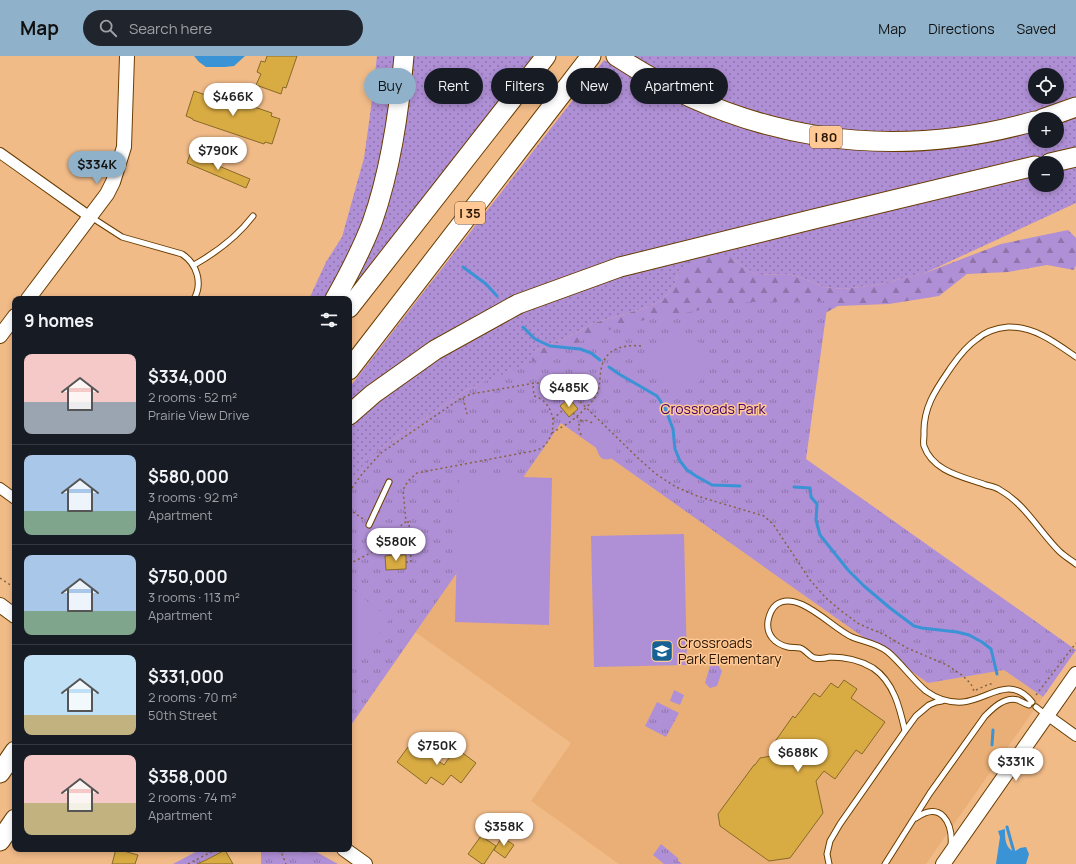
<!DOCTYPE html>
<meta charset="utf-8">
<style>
body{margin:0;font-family:Manrope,sans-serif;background:#20242c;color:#f1f3f6;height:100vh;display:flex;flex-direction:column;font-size:15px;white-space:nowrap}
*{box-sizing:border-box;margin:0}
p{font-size:13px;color:#9ea1a6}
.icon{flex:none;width:22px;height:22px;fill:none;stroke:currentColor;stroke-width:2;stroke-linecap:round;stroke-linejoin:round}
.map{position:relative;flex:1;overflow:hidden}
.panel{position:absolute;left:12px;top:240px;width:340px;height:556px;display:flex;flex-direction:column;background:#171b24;border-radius:8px;box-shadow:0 2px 6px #0003}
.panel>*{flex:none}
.top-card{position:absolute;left:364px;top:12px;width:380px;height:36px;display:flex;gap:8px}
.buttons{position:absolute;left:1028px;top:12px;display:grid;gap:8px}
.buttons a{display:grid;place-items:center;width:36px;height:36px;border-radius:50%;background:#171b24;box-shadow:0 2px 6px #0003;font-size:20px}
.price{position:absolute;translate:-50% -34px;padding:0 9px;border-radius:14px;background:#fff;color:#222;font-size:13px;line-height:26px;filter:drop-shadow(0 1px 2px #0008)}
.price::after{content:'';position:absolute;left:50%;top:24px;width:12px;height:9px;margin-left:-6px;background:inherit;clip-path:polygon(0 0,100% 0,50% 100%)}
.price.on{background:#8fb2ca;color:#111}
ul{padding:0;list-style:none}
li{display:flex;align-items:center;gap:12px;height:100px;padding:0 12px}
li+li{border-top:1px solid #363941}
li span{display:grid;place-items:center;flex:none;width:112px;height:80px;border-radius:8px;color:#555}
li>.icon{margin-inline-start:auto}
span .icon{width:48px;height:48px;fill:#fffc;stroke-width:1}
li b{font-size:17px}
h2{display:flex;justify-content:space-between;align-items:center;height:48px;padding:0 12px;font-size:17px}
.tag{padding:0 14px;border-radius:18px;background:#171b24;box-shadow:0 2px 6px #0003;font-size:14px;line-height:36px}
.tag.on{background:#8fb2ca;color:#111}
header{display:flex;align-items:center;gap:24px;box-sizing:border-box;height:56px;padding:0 20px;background:#8fb2ca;color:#111}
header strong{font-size:19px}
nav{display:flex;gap:22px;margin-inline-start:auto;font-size:14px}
.search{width:280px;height:36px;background:#20242c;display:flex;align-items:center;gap:10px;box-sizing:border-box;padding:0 14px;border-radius:22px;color:#9ea1a6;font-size:15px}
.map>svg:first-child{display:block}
</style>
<header>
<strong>Map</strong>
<div class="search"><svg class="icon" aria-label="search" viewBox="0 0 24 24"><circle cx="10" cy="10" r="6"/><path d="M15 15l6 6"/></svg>Search here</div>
<nav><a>Map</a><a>Directions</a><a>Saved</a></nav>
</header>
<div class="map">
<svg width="1076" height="808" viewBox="0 0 1076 808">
<defs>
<pattern id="grass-dots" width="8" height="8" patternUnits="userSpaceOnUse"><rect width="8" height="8" fill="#af8fd5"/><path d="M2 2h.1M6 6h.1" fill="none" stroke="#8f74ab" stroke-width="1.8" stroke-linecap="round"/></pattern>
<pattern id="forest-firs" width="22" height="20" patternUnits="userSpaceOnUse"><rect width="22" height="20" fill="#af8fd5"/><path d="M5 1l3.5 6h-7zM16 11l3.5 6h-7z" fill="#8f74ab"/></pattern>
<pattern id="park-tufts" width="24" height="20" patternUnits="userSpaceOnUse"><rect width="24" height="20" fill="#af8fd5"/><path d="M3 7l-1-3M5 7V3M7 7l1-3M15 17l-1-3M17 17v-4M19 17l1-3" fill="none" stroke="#8f74ab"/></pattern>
</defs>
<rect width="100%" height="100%" fill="#f1bb88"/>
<path fill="#eaaf76" d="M561 367 928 627 1004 614 1043 641 926 808H619L531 745 571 687 415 576Z"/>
<path fill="url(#grass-dots)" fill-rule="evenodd" d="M377 0H398L387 83 359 180 326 243H309L326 206 342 181 364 102 370 59Z
M409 0H534L343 243Z
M630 0H1076V42L1035 57 999 66 942 75 857 76 830 73 771 61 734 50 685 30ZM1035 19H1057V41H1035Z
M604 4 644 29 689 51 712 61 766 78 824 90 917 94 944 92 999 84 1035 75V85H1057V68L1076 61V95L601 210 349 349V332Z
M1076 106V147L925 217 876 229 843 233 824 231 800 221 787 218 758 219 745 212 731 202 679 215 674 230 663 244 645 252 594 267 568 281 532 296V307L468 333 381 392 373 399 349 426V365L480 273 588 227 1035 116V129H1057V110Z"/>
<path fill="url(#forest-firs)" d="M1068 174 1076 182V209L1074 214 1047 209 1008 216 967 218 939 240 889 248 838 250 807 267 532 307V296L568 281 594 267 645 252 663 244 674 230 679 215 691 203 710 200 731 202 745 212 758 219 787 218 800 221 824 231 843 233 876 229 925 217 1001 188Z"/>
<path fill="url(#park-tufts)" d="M828 245 806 403 1076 594 1043 641 1004 614 928 627 561 367 349 672V426L370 401 381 392 468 333 605 275 634 266 744 246Z
M718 609 722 615 717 630 710 632 705 627 710 610Z
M657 646 679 657 666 681 645 670Z
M661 788 679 803 677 804 682 808H664L653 799Z
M201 793H225L198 808H173Z
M261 793H311L338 808H261Z"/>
<path fill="#af8fd5" d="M680 277C719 283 713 336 678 333 673 333 667 331 664 327 660 323 657 316 654 311L648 310C646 283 660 286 680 277Z
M595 365 602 379 614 385 616 388 617 395 613 402C596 408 600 393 592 386 588 383 583 383 579 380Z
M459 419 552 422 549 569 455 566Z
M684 478 687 609 594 611 591 480Z
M349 531 390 563 349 615Z
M674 634 684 639 680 649 670 645Z"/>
<path fill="#3a93d5" d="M194 0H245L234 10 225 11H206L199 6Z
M1005 773C1005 783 1005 791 1014 796L1020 792 1026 791 1029 798 1026 808H996L1000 781 998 775Z"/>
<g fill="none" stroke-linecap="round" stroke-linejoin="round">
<path stroke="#3a93d5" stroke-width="3" d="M463 211 486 228 497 240
M523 271 535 283 550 290 580 293 591 297 600 304
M609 311 619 318 657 340 665 352 673 373 675 393 680 405 687 414 696 420 712 429 740 430
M794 431 810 432 811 441 817 448 816 464 820 479 848 514 864 530 890 552 914 570 922 572 957 576 969 579 982 586 991 593 997 618
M992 689 993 674
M1007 771 1014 796 1012 808"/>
</g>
<path fill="#d8ab43" stroke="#876a28" d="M267 0H297L286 32 283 31 281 38 256 29 261 18 257 16 261 5 265 6Z
M194 35 206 39 207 35 272 57 271 60 280 63 272 88 265 86 264 88 193 64V63L186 60Z
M190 98 250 123 246 132 187 107Z
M569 342 578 353 569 361 560 350Z
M393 499H406V513L386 514 385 500Z
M844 624 857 633 851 642 885 666 862 698 856 694 835 723 824 715 816 725 823 757 790 802 769 805 720 770 718 758 754 709H755L760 702 777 699 774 687 793 660 795 662 814 637 820 641 831 627 838 632Z
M408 691 420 701 424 695 444 709 456 692 476 707 461 727 451 719 443 729 431 721 426 728 397 706Z
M481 780 496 790 484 808H482L468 798Z
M502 781 514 789 505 802 494 794Z
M116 793 138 799 135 808H112Z
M225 794 233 808H197L206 804Z"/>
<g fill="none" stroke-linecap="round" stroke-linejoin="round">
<g stroke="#6a3d00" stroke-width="7">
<path id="lane" d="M91 161 122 181 182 198C197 208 203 227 194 243
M194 209C217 196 237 181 253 160
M1076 301C1056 287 1034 270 1008 271 997 272 985 276 977 283 967 290 959 300 952 310 937 332 923 350 924 378 924 382 923 387 924 390 933 416 964 421 986 429 991 430 996 431 1000 434 1025 448 1039 475 1059 495 1064 500 1071 504 1076 508
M369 469 389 426
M1036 651 1046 659
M905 675C900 653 894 626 873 612 860 604 846 601 830 601 826 602 819 603 815 602 810 601 806 594 800 592 796 591 792 592 788 591 775 588 766 579 768 565 769 560 771 553 776 549 797 532 833 573 852 581 864 586 877 587 888 596 902 608 912 623 926 635 937 643 949 647 963 646 988 644 1009 618 1032 646
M916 762C941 744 953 767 951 790
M829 808 827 798 830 785 840 768 905 675 916 660 929 649 936 646 942 645
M885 808 930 737 985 660C993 652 1005 640 1018 644 1022 646 1025 648 1029 649"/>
</g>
<g stroke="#6a3d00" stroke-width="12">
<path id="street" d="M0 97 90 161
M0 432 15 443
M1047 659 1076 680"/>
</g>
<g stroke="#6a3d00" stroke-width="16">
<path id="secondary" d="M28 243 107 138 113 126 124 91 127 0
M0 280 15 260
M0 549 15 560
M344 793 365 808
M943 808 1076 618"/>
</g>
<g stroke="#6a3d00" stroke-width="21">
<path id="highway" d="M616 0C744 84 888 107 1035 65
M1042 63 1076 51
M1050 107 1076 101
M335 243C349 218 362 193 372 167 391 113 399 56 404 0
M349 252 546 0
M349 314 591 0
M349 359 373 338 435 294 518 248 620 211 814 163 1035 110
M0 717 15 695
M0 785 15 763"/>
</g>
<path stroke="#866340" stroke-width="1.5" stroke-dasharray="2 3" stroke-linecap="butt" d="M463 342 467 358
M573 357 581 365
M553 363 563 354
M552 377C558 373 564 370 570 366 577 361 588 350 594 343 601 333 599 325 601 314 604 293 623 288 641 290
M581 379 578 371 581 365 585 364 593 367
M349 436 362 418 381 397 460 343 471 338 535 327H556L567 333 639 403 656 418 676 431 697 440 764 460 773 468 810 524 826 542 840 554 859 568 885 579 907 592 947 609 963 620 971 628 974 635
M349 453 363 463
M375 474 391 492 393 499
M406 506H411L409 466H406
M349 508C365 500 381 492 394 479 399 475 400 468 406 466L403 434 408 425 417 417 533 395C537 394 541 393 544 390 559 375 555 346 534 340L533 328
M0 522 15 532
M976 634 989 628H994
M1036 639 1076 587
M280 793 286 808
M188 808 217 793"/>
<use href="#lane" stroke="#fff" stroke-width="5"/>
<use href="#street" stroke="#fff" stroke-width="10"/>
<use href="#secondary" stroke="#fff" stroke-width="14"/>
<use href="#highway" stroke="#fff" stroke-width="19"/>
</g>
<defs>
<g id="school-square" transform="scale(1.15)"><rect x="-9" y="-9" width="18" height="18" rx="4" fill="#176295" stroke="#ffc894"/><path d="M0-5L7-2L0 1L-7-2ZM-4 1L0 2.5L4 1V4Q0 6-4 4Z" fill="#fff"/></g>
</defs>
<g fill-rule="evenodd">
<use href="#school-square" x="662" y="595"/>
</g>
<g text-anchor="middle" stroke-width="3" stroke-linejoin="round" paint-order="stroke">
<g fill="#ffc894" stroke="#6b4c2e" stroke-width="1">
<rect x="810" y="70" width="32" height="22" rx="3"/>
<rect x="455" y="146" width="30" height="22" rx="3"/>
</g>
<g font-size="13" font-weight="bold" fill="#2b1703">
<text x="826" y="86">I 80</text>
<text x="470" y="162">I 35</text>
</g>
<g font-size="14" fill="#42006d" stroke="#ffc894">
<text x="713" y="358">Crossroads Park</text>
</g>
<g font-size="14" fill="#2b1703" stroke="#ffc894" text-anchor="start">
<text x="678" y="592">Crossroads<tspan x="678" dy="16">Park Elementary</tspan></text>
</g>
</g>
</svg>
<div class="buttons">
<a><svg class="icon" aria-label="locate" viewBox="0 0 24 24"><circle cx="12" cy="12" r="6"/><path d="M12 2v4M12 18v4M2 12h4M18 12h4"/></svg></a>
<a>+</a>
<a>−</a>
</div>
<b class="price" style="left:233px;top:61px">$466K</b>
<b class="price" style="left:218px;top:115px">$790K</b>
<b class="price on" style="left:97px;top:129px">$334K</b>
<b class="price" style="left:569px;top:352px">$485K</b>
<b class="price" style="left:396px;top:506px">$580K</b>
<b class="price" style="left:437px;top:710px">$750K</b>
<b class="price" style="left:798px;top:717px">$688K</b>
<b class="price" style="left:1016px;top:726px">$331K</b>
<b class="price" style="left:504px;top:791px">$358K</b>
<div class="top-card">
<a class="tag on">Buy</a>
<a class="tag">Rent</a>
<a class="tag">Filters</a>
<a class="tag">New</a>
<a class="tag">Apartment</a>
</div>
<section class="panel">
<h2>9 homes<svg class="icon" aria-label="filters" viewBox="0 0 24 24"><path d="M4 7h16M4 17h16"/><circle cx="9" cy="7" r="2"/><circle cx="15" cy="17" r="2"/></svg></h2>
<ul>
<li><span style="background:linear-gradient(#f6c9c9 60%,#9aa5b1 0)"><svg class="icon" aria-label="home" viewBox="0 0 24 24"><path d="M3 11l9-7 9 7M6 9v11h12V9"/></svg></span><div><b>$334,000</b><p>2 rooms · 52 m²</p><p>Prairie View Drive</p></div></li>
<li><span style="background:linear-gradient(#a9c7e8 70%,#7fa58c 0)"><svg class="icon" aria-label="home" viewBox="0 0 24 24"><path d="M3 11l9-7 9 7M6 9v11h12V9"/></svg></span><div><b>$580,000</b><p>3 rooms · 92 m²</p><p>Apartment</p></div></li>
<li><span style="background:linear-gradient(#a9c7e8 70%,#7fa58c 0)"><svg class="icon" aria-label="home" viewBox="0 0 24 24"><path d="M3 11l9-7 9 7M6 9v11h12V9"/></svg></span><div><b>$750,000</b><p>3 rooms · 113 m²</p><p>Apartment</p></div></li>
<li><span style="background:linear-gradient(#bfe0f5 75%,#c2b280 0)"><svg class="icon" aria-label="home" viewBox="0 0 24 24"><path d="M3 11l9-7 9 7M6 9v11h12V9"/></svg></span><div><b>$331,000</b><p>2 rooms · 70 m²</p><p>50th Street</p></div></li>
<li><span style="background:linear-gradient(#f6c9c9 60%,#c2b280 0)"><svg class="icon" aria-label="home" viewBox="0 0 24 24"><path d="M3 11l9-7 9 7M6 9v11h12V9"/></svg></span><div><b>$358,000</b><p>2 rooms · 74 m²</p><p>Apartment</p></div></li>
</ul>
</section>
</div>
